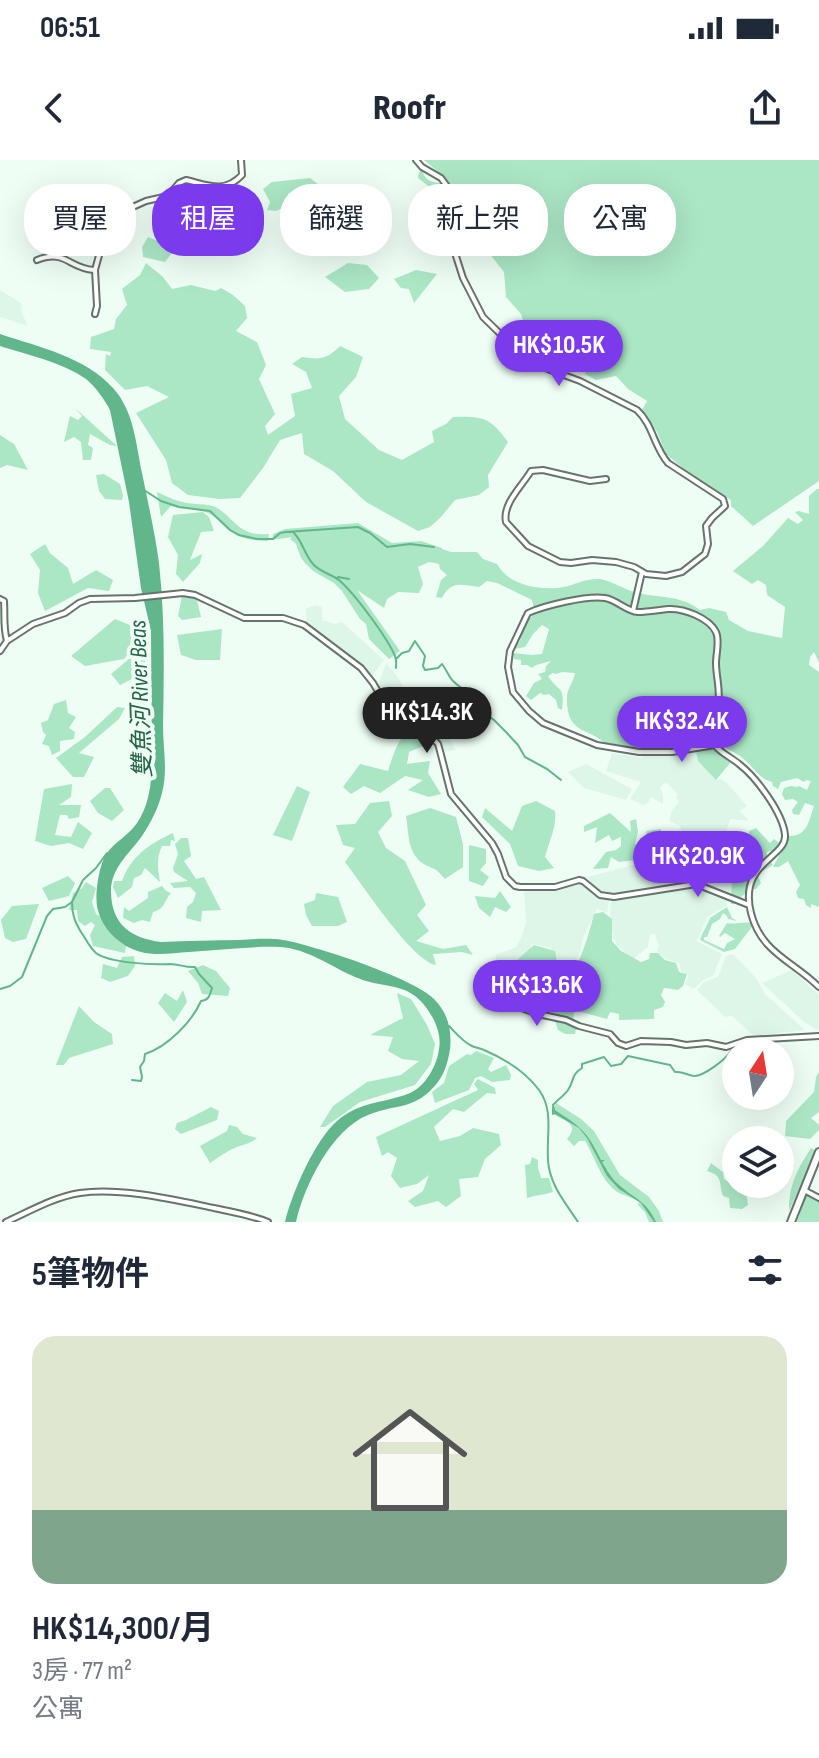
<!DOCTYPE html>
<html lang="zh-TW">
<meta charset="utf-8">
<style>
body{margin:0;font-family:"Sofia Sans Condensed","Noto Sans TC",sans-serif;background:#f6f6f7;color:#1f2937;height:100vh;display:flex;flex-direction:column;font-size:30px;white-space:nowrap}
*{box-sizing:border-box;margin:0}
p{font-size:26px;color:#747a83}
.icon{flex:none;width:44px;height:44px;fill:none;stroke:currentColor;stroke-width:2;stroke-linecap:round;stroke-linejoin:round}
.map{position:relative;height:1062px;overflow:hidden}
.side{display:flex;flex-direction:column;background:#fff;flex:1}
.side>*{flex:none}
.top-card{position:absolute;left:24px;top:24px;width:772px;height:72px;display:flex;gap:16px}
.needle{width:52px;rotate:12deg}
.controls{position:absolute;left:722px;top:878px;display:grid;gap:16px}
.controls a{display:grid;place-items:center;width:72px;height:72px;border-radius:50%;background:#fff;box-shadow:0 8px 32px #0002;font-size:40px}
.price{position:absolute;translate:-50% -68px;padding:0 18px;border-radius:28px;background:#7c3aed;color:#fff;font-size:26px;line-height:52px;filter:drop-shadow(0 2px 4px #0008)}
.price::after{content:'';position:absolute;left:50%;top:48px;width:24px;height:18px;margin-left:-12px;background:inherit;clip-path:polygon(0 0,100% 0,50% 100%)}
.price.active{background:#222;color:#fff}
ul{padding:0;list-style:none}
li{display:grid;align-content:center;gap:16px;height:424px;padding:0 32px}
li span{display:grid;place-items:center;height:248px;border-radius:24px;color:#555}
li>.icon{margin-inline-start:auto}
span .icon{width:144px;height:144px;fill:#fffc;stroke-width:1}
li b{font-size:34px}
h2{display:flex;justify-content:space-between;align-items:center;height:96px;padding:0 32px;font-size:34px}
.tag{padding:0 28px;border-radius:32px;background:#fff;box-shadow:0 8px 32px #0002;font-size:28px;line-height:72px}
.tag.active{background:#7c3aed;color:#fff}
.status{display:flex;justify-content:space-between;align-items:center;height:56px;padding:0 40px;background:#fff;direction:ltr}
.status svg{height:22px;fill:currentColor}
header{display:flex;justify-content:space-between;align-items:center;height:104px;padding:0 32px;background:#fff;font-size:36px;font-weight:800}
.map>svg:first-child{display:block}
</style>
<div class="status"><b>06:51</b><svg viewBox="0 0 49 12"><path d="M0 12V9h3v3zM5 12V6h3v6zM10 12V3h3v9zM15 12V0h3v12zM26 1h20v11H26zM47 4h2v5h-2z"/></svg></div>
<header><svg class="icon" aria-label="back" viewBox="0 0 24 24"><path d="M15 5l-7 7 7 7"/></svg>Roofr<svg class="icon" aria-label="share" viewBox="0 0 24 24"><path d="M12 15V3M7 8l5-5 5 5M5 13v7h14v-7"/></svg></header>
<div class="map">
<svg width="819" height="1062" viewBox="0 0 819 1062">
<rect width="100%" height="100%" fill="#eefef5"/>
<path fill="#def6e8" d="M0 130 21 143 22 153 28 166 0 157Z
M315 445 322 447V460L335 464 342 462 384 500 372 516 307 466 306 449Z
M386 503 397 516 407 535 423 546 435 557 456 590 445 592 427 566 389 543 381 533 378 526Z
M696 591 698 601 717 620 721 619 726 622 747 646 740 651 749 661 731 659 718 689 707 698 718 705 728 694 745 705 732 735 706 725 688 722 615 735H606L596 729 587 717 641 703 669 701 679 696 689 684 700 683 704 687 709 684 717 688 709 682 705 684 701 681 691 682 684 677 680 666 669 661 672 650 679 642 676 637 678 634 667 623 663 624 660 628 663 635V644L651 637 648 643 643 645 630 639 641 622 606 611 612 593 641 598 649 593 672 594Z
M586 604 632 629 626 640 584 628 568 612Z
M578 721 582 722 599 736 609 740 607 753 597 749 584 776 579 796 569 810 562 807 551 788 532 784 526 800 502 810 496 800V795L516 787 522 776 526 763 524 730 563 727Z
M690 726 705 729 727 740 726 746 707 757 697 781 722 794 713 816 703 820 694 829 685 824 689 815 681 811 679 803 666 799 657 792 659 786 655 774H650L648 787 629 802 624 801 623 790 617 785 613 777 610 753 611 741Z
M733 794 756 818 765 834 805 870 760 875H753L732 856 725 857 697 830 704 822 718 817 726 796Z
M792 810 819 835V871L804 862 762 823Z"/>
<path fill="#abe6c5" d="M424 0H819V321L753 366 731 346V340L697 320 666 294 657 272 642 250 647 241 628 229 616 216 596 220 585 214 589 202 550 190 530 182 521 154 506 137 504 112 473 73 454 80 455 46 456 43 440 48 433 39 436 32 418 18 419 12 422 10C425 20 431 23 442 23L443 16Z
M310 18 323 28 337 24 348 29 349 47 367 57 368 66 342 68 327 65 291 81 284 60 296 59 290 45 276 51 267 50 270 42 263 29 272 22Z
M148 77 158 81 185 79V84L167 88 172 93 165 102 143 97 142 87Z
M146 103 163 117 172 129 191 125 215 131 221 128 233 135 245 146 247 158 236 171 257 182 266 205 259 219 275 254 265 266 268 275 295 256 291 234 312 228 306 212 292 204 302 197C320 200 327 199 340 186L363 197 356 217 339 236 345 259 379 290 402 300 434 282 432 271 446 264 453 257C482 256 490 257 508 282L488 315 489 327 479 335 455 340 441 357 430 367 418 371 366 342 333 311 304 294 302 273 280 280 263 308 240 338 219 339 188 335 172 323 166 300 136 253 169 237 147 226 125 230 105 210 106 194 110 196 111 192 90 189 91 177 114 169 116 159 127 145 122 129 140 115Z
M348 103 367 105 379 118 369 129 345 132 325 117Z
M416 110 437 114 414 143 409 129 401 128 394 119Z
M75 248 117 286 110 285 90 274 88 285 93 288 91 300H83L81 282 74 277 64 282 70 256 78 260 82 256Z
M0 275 14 284 28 310 7 305 0 308Z
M104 314 120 324 123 335 122 340 105 339 99 331 96 315Z
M817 329H819V502L814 492 810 497 809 505 819 512V747L811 744V748L806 745 804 739 798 738 796 732 800 725 788 701 779 707H773L781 692 776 690 767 692V696L773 705 757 714 761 723 756 729H751L741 737V741L749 748 743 744H731L732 719 737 718 745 704 756 696 758 686 756 679 749 675V671L756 668 770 683 774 679 779 683 788 676C807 677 809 661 814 646L805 643 799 655 793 654 792 650 798 642 793 639 785 640 782 634 784 628 791 626 797 627 799 626 807 630 811 621 806 620 804 622 797 618 781 622 778 629 773 626 772 622C761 619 758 613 750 605 744 598 734 592 727 589L725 586 729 581 721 572H713L714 568 710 566 704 581 687 586V589L681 592 677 587 667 586 666 589 634 591 608 587C593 566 566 578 567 537 567 529 574 521 575 513L562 512 556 514 553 513 548 516C559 533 565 525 562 550L558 548 556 540 549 534 544 535 540 533 531 540 526 536 534 523 542 519 538 514 545 512 546 506 551 501 536 505 532 508 527 505H521V500L514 499 513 493 531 495 542 494 549 469 542 465 533 474 525 487 515 489C521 481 524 474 519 464L522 455 531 458 534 448 532 440 497 423 487 421 479 427C461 425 451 420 442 438L436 437 441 420 447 415 440 409 439 404 429 402 418 407 423 424 419 433 398 432 387 439 384 448 357 430 400 491 389 499 369 479 366 464 360 459 342 431 334 423 313 411 305 403 301 398 296 384 290 379 292 377 272 380 273 374 285 369 358 363 392 383 421 381 442 388V389L451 392H477L483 399 497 404C509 426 541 431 564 427 576 424 587 418 600 419 612 421 623 429 635 432 660 439 679 434 700 450L709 448 726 452 729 460 748 471 782 478 785 447 767 435 766 425 758 420 752 424 733 411 763 386 788 358 798 364 803 360 795 352 799 351 809 354V336Z
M157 332C167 337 177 341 187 343 198 345 210 343 219 349 238 363 240 376 269 374L268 381C255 381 240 379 230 371 223 366 218 358 210 354 199 348 184 350 171 346L161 357Z
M203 352 209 357 214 371 201 372 190 400 202 394 200 403 183 422 176 414 178 395 168 377 173 355Z
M45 384 50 393 68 408 73 424 96 410 113 420 109 431 88 428 45 451 38 433 40 410 30 394Z
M182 436H196L201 457 182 460 178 456Z
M115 459 135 467 140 480 124 499 85 506 71 496Z
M222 469 220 500H196L181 495 177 475Z
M146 491 145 501 149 541 137 538 141 528 138 516 120 525 111 514 136 493Z
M66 540 68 553 76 557 69 568 75 572 74 579 60 581V591L52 595 49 586 42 584 46 575 43 572 41 563 48 560 54 544Z
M117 547 125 548 119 559 79 593 94 597 84 617H73L56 598 85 577Z
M419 564 432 589 423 586 409 592 407 604 430 601 428 613 441 634 429 637 408 630 423 620 405 616 380 633 364 626 351 634 343 627 360 604 388 611C394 593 399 572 419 564Z
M706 589 716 590 731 602 716 620 698 601 696 591Z
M72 624 71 637 59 645H81L79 657 69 659 67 655H60L55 675 71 677 78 662 92 673 83 689 69 683 51 686 35 681 44 629Z
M297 626 310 632 292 681 273 675Z
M105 628H110L124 650 112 661 98 653 90 641Z
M389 641 392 656 378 672 386 688 405 701 426 745 417 755 429 771 416 781 443 789 466 785 473 795 462 792 433 794 436 805C412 801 363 725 345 702L355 688 343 685 336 665 355 664 370 643Z
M536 641 555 651C557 667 549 681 545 697L554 708 539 711 518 706 510 684 482 657 485 648 512 671 522 646Z
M430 648 456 657 463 684V707L445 719C434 706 436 711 424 704 407 694 409 673 406 656Z
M610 653 631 672 630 661 636 659 638 672 635 684 642 689 647 671 661 669 660 686 668 696 619 702 611 697 608 708 593 709 606 692 616 690 621 686V677L612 681 609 675 595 683 597 667 584 672V666Z
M173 673 175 681 171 680 170 686H162C156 698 158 709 160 722L145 708 141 715 134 718 132 727 118 738 113 727 114 721H122C131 696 149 684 173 673Z
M181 678H188L191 696 184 701 196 719 204 717 221 750 202 751 201 762 186 758 187 747 193 742 196 733 190 727 174 728 170 723 188 721 174 712 173 708 178 694 175 684Z
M469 685 486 689V703L480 710 489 717 483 726 469 721Z
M68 716 75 723 69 736 49 741 42 728Z
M86 722 96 728 92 742 96 754 100 756C106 768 113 778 126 785L125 793 93 786 90 775 95 765 91 762 85 766 78 761 77 750H69L73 733 82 728Z
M162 726 166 731 171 733C164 741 165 749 153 752L150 762 142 760 134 763 123 758 124 747 129 751 148 738V732Z
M500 731 511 747 506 752 495 747 490 757 479 748 475 736 495 738Z
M316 733 338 737 347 762 338 766H312L306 755 304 744 315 740Z
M39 744 26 779 13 782 5 778 1 760 12 746Z
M727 747 732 758 738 761 728 759 727 756 723 753 720 759 712 764 707 777H704V780L724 789 727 783 735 779 725 773 720 777 719 776 727 763C737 765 744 760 754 764L735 789 724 792 700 780C702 773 707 766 710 758Z
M603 752 612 759V781L621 791 641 802 649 799 650 793H658L665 800 676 803 679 812 687 814 683 826 678 830 664 828 661 835 665 842 663 847 654 850V859L619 860V854L610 852 607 859 574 850 573 863 576 869 575 874H565L558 870 554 858 523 848 503 835 505 821 504 808 516 801 534 785 555 791 557 801 562 810 573 812C583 794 589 774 594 754Z
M134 796 135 806 128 816 110 822 101 818 103 804 117 808 122 797Z
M203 805 216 811 230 828 228 836 202 834 198 823 188 811Z
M183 830 187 842 174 862 158 843 165 833 177 841Z
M397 833 411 839 427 865 435 884 431 904 415 925 360 942 325 967H320L333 946 367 922 401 915 419 901 402 899 388 891 393 877 370 875 403 858Z
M79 846 94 862 112 874 113 884 69 898 64 905H56Z
M476 891 494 898 488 909 491 912 506 905 511 915 510 920 492 922 481 916 475 918 469 930 435 943 432 932 444 923 449 906 467 894 471 895Z
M819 912V952L811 958 819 965V970L810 979 785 976 786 961 814 932 816 917Z
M478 919 495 928 496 934 487 933 464 952 453 949 434 967 440 981 460 976 473 968 499 974 501 985 485 999 478 1017 459 1019 461 1036 446 1047 438 1041 415 1047 408 1041 423 1031 429 1015 417 1024 400 1028 391 1016 397 998 388 992 382 996 376 977 478 930 474 924Z
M556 943 581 959 594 971 620 1015 649 1037 659 1051 663 1062H649L645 1052 638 1045 639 1042C631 1036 623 1036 616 1031 600 1019 595 997 585 981H579L574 986 567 979C580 964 565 961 553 954Z
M211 947 219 951 217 960 181 974 175 969 177 963 186 960Z
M229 965 237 967 243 974 257 978C250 984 245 984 237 987 227 991 219 997 210 1003L200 986 227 971Z
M811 988 816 991 813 999 789 1051C789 1024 797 1010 811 988Z
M532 997 538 1000V1008L541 1018H549L553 1032C544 1035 535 1035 527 1038L525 1005 530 1004Z
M711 1003 723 1012 724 1019 730 1023 745 1024 748 1045 742 1049 730 1048 729 1038 723 1036C718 1022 724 1016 707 1011Z
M807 1033 819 1042V1062H797Z"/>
<path fill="#61b68b" d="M0 174C39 187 85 197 113 228 134 251 136 284 142 313 148 343 155 373 159 403 165 457 164 512 163 566 163 588 168 611 162 633 158 649 151 662 142 676 129 694 110 709 111 733 112 765 131 778 161 782 188 781 214 780 240 780 254 779 269 778 283 780 313 785 414 818 434 839 448 853 452 870 450 889 448 902 445 912 438 922 415 951 398 943 368 955 332 969 304 1026 296 1062H285C292 1033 315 980 337 961 362 940 383 944 410 933 426 926 437 905 439 889 441 878 438 869 434 860 412 817 387 832 353 816 328 805 308 789 280 787 250 786 219 790 189 792 173 793 156 796 141 792 119 786 101 768 97 746 95 733 99 704 107 693 115 682 129 675 137 663 148 647 150 630 152 612L151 471 141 428 129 342 110 250C104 239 96 227 86 219 62 202 28 195 0 186Z
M552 944 553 949C580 966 587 971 601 1000H605L602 1002C607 1010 611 1018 618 1024 634 1039 646 1040 656 1062H654L641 1043 619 1029 607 1016 587 978 579 968 555 954 552 955Z"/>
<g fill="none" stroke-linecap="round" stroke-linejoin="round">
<path stroke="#61b68b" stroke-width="2" d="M144 330 161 341 179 347 210 351 230 370 239 375 257 379H273L280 373 286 372 358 367 370 373 387 387 410 384 434 387
M294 373C303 382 304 394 313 404 320 412 331 414 339 420 354 433 387 477 395 496 397 501 396 502 396 508
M338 417 349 419
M396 499 402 493 409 491 415 481 425 496 423 506 425 510 438 508 442 504C446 509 449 517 453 521 463 531 470 530 474 546L494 560 506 572 518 585 525 597 547 609 561 620
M72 742C72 755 75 762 81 772 86 779 90 788 96 793 109 803 153 805 170 804 179 804 186 808 195 807L199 814 212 828C210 835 209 840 201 841 192 862 167 887 145 894L144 901 140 907 142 917 141 921 132 920
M0 829 10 826 22 817 47 756 53 749 65 747 72 742 83 720 96 708 107 693
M449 866C456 873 463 882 472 886 476 888 480 888 484 890 505 899 525 911 539 930 556 953 544 981 549 1008 553 1029 567 1045 578 1062
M554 949 553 945C558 939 564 936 568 930 575 920 570 916 582 908V904L604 897 611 906 621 904 628 896 670 905 675 912C683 911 686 915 694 916 704 916 725 900 731 891"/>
<g stroke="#66746c" stroke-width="8">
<path id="minor" d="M416 0 422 7 441 18 452 33V79L455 93 463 118 483 157 529 202 580 221 637 250C653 265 654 287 668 303L723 339 725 346 712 358 706 366 708 384 705 394 682 412 666 416 646 414 634 407 616 402 592 400 571 403 560 402 528 386 506 362C502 344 522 326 531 311L543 310 590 321 606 319
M37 100C66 89 68 108 94 110
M95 154 97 146 95 110 101 88 112 66 126 50 146 41 168 36 179 23 186 20C208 25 224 34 242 15L241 0
M0 439 4 441C5 455 3 467 7 481
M633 451 642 412
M0 491 7 481 33 464 65 453 79 443 90 439 135 438 183 433 195 435 244 458H283L304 465 361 508 373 523 386 545 398 553 418 562 438 584 440 591 451 634 492 683 498 694 506 717 515 726 520 727H555L579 720 583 721 600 735 614 737 696 724 749 745
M715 585 672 592H639L597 585 543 563 529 551 513 532 508 507 510 491 528 453C543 446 587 435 605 438 617 440 626 451 638 452 648 452 658 450 668 449 684 448 709 458 716 472 720 481 716 493 716 503 716 517 721 531 718 545 716 555 707 570 712 580 716 591 731 597 739 604 756 617 783 653 785 675 787 698 738 702 751 753 761 793 793 801 819 827
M516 846 538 854 566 860 579 866 610 874 618 883 626 886 641 881 671 882 686 885 707 883 726 887 747 880 819 876
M804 1030 819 1038
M6 1062C30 1051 54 1037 80 1033 120 1027 175 1040 214 1048 232 1052 251 1055 268 1062"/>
</g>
<g stroke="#66746c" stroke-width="10">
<path id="secondary" d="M791 1062 819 992"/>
</g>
<use href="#minor" stroke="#fff" stroke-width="4"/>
<use href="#secondary" stroke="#fff" stroke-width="6"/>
</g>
<g text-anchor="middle" stroke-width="8" stroke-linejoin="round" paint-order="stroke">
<g font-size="24" font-style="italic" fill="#256447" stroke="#eefef5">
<text transform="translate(140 539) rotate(-92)" y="8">雙魚河 River Beas</text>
</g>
</g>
</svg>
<div class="controls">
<a><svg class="needle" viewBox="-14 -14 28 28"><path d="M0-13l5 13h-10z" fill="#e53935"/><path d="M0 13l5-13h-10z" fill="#747a83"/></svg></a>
<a><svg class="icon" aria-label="layers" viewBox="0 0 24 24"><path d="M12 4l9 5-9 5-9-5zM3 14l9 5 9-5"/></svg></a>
</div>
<b class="price" style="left:559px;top:228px">HK$10.5K</b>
<b class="price active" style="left:427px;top:595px">HK$14.3K</b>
<b class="price" style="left:682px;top:604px">HK$32.4K</b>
<b class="price" style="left:698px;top:739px">HK$20.9K</b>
<b class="price" style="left:537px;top:868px">HK$13.6K</b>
<div class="top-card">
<a class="tag">買屋</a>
<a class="tag active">租屋</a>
<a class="tag">篩選</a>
<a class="tag">新上架</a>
<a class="tag">公寓</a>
</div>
</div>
<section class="side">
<h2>5筆物件<svg class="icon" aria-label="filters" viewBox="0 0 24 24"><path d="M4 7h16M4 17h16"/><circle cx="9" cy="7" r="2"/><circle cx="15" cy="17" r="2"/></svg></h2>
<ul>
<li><span style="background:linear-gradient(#dfe7d0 70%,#7fa58c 0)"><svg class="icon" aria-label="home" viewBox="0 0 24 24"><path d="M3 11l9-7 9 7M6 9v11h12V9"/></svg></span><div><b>HK$14,300/月</b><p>3房 · 77 m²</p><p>公寓</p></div></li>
</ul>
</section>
